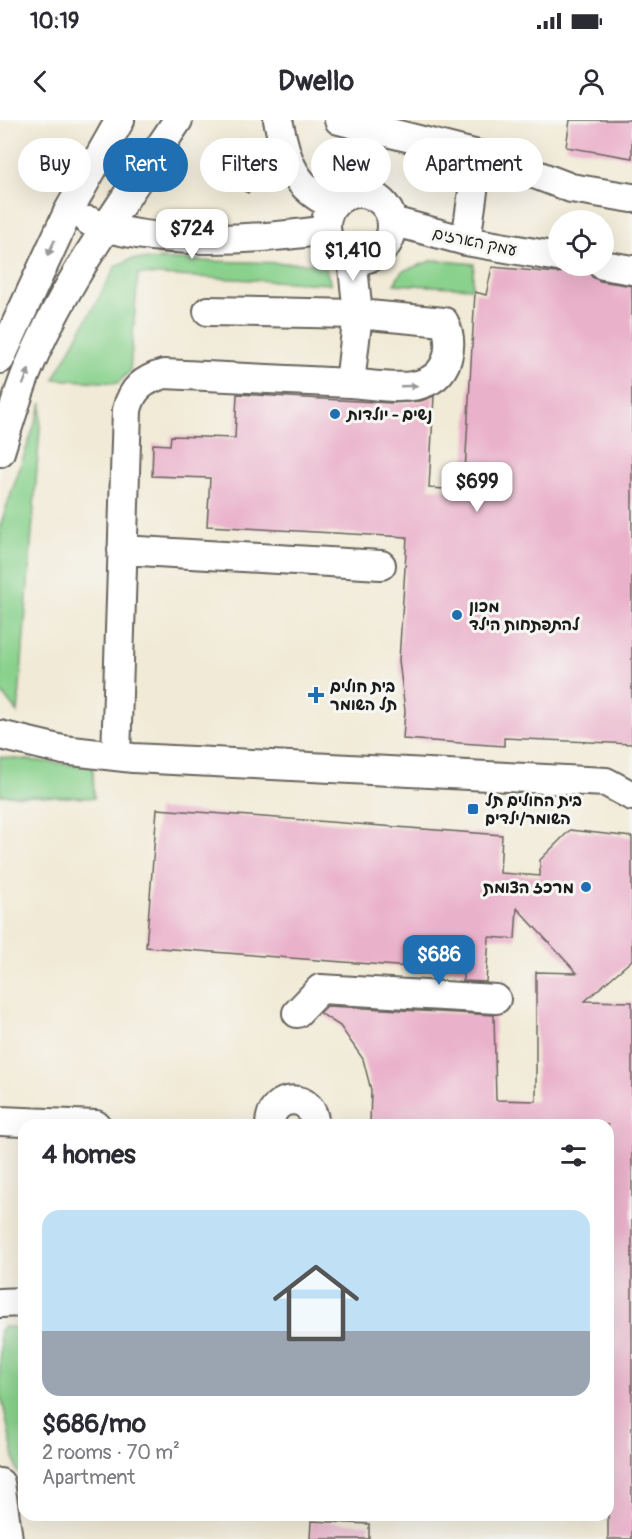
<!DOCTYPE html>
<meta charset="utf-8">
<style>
body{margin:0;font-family:Pangolin,"Playpen Sans Hebrew",sans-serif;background:#f7f7f7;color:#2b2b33;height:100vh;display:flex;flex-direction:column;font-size:22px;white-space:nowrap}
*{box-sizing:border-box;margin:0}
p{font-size:20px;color:#7c7c81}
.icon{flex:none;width:33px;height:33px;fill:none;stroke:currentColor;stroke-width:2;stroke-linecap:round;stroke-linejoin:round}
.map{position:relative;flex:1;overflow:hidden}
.sheet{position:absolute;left:18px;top:999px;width:596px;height:402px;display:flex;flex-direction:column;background:#fff;border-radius:18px;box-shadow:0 6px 24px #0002}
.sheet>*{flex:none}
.guide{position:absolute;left:18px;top:18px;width:597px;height:54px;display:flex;gap:12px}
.fabs{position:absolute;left:548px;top:90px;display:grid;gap:12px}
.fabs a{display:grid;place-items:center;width:66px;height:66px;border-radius:50%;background:#fff;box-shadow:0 6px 24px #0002;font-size:30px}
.price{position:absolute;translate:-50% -51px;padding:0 14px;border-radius:12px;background:#fff;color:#222;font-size:20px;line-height:39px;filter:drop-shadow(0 2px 3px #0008)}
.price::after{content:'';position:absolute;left:50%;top:36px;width:18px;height:14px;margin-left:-9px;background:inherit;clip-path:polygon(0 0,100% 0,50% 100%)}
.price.on{background:#1f6fb2;color:#fff}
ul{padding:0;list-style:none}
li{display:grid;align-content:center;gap:12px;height:318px;padding:0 24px}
li span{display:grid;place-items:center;height:186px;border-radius:18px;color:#555}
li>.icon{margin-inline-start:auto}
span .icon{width:108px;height:108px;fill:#fffc;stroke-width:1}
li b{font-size:26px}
h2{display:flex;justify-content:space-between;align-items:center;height:72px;padding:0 24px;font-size:26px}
.chip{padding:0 21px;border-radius:27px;background:#fff;box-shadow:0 6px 24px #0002;font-size:21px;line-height:54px}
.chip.on{background:#1f6fb2;color:#fff}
.status{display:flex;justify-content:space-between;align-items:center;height:42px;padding:0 30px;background:#fff;direction:ltr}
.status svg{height:16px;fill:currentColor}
header{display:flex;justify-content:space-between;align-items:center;height:78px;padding:0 24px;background:#fff;font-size:27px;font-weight:700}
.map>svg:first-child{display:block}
</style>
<div class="status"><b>10:19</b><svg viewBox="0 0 49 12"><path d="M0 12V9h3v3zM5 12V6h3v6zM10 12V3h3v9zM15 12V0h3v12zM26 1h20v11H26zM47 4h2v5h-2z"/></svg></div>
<header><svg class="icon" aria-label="back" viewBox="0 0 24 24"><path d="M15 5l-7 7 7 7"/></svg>Dwello<svg class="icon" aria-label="person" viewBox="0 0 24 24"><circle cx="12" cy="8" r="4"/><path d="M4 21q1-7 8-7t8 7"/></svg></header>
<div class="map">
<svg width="632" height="1419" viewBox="0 0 632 1419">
<rect width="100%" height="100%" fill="#f6f6f2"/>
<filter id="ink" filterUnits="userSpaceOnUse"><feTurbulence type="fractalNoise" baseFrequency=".0167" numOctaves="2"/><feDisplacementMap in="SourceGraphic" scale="12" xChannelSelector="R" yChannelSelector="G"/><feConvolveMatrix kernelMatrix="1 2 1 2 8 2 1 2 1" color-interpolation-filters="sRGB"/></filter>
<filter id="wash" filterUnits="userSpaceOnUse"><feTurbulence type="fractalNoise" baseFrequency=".008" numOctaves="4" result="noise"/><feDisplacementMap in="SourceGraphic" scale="24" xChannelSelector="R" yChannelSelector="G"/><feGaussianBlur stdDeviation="1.35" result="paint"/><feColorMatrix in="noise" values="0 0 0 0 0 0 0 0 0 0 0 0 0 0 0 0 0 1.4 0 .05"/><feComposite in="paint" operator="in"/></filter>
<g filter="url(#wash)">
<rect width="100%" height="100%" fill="#f1ead6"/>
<path fill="#89d18c" stroke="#527654" stroke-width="1.5" d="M131 139 324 144 331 164 138 154 130 251 118 263 54 259 116 146Z
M434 140 474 144 472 168 394 164 402 151Z
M42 283 18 593 0 571V406Z
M0 637 93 647 94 678 0 675Z
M4 1207H24V1355L17 1352 0 1269V1210Z"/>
<g id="blocks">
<path fill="#eab1ca" d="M570 0H632V38L566 27Z
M240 19 269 36 248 73 218 57Z
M572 146 587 148 592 157 600 161 632 166V624L504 618V626L403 619 405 591 399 540 407 417 207 406 210 358 152 356 153 324 170 325 171 316 235 318 237 274 391 283 421 281 434 276 429 368 464 370 475 172 486 175 492 147 556 153 564 152Z
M157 689 502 715 500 753 540 756V740L570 710 632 717V840L585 881 632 882V1419H608V1005H370L371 970 363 939 340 906 320 893 327 886 494 895 496 980 536 981V852L577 853 517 788 515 819 489 817 486 862 463 861V851L146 827Z
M311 1401 369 1404V1419H310Z"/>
</g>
</g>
<g filter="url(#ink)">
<use href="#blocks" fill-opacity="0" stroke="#67645d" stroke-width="1.5"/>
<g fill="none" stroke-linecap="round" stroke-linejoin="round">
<g stroke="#67645d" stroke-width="32">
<path id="minor" d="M278 0C287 40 292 67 333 85
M339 0 498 40 571 68 632 78
M326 106a33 33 0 1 1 66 0a33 33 0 1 1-66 0Z
M89 101C150 127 260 120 326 110
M392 101 466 121 558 137
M466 121 478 36
M603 145 632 150
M208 191 358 194 444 202C450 214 451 225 447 239 434 279 381 265 350 263
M0 239 68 92 120 0
M0 332C8 306 16 280 26 254 63 163 124 81 178 0
M122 430 381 445
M0 615 63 630 133 638 606 662 632 676
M116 636 127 290C132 269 143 260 164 254L350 263 358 194 352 138
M297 893 320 869 496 879
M0 1001 96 1005
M270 1005C270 972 316 972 314 1005
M0 1183 24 1182
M0 1363 8 1419"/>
</g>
<use href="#minor" stroke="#fff" stroke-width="28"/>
</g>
<defs><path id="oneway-solid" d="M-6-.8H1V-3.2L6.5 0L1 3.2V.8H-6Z" transform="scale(1.5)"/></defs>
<g fill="#999">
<use href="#oneway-solid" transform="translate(51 128) rotate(115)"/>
<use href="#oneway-solid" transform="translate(26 257) rotate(-69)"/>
<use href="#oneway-solid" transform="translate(409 266) rotate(-2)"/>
</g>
</g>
<g fill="#1f6fb2" stroke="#f6f6f2" stroke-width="2">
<circle cx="335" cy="294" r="6"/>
<circle cx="457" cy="495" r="6"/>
<path d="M313 566h6v6h6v6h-6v6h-6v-6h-6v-6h6z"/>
<rect x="467" y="683" width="12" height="12" rx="3"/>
<circle cx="586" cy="767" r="6"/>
</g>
<g text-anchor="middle" stroke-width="6" stroke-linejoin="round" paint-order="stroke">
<g font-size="16" fill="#1c1c1c" stroke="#f6f6f2">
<text transform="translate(475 121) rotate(12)" y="6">עמק הארזים</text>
</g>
<g font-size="16" font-weight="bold" fill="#1c1c1c" stroke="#f6f6f2" text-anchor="start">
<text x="347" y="300">נשים - יולדות</text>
<text x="469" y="492">מכון<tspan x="469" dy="18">להתפתחות הילד</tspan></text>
<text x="330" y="572">בית חולים<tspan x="330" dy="18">תל השומר</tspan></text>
<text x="485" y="686">בית החולים תל<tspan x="485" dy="18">השומר/ילדים</tspan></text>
<text x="574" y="773" text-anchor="end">מרכז הצומת</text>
</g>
</g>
</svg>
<div class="fabs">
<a><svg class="icon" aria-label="locate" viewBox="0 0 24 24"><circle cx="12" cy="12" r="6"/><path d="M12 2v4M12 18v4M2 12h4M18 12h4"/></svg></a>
</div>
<b class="price" style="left:192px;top:140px">$724</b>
<b class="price" style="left:353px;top:162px">$1,410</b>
<b class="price" style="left:477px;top:393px">$699</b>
<b class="price on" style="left:439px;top:866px">$686</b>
<div class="guide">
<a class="chip">Buy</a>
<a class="chip on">Rent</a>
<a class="chip">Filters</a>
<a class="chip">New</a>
<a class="chip">Apartment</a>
</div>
<section class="sheet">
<h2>4 homes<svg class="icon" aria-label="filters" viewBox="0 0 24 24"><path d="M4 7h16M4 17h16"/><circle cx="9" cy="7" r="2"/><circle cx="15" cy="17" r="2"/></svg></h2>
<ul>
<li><span style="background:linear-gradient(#bfe0f5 65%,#9aa5b1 0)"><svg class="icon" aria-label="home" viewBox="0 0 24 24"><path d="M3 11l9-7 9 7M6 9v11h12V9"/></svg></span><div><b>$686/mo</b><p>2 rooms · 70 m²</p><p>Apartment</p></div></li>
</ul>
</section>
</div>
